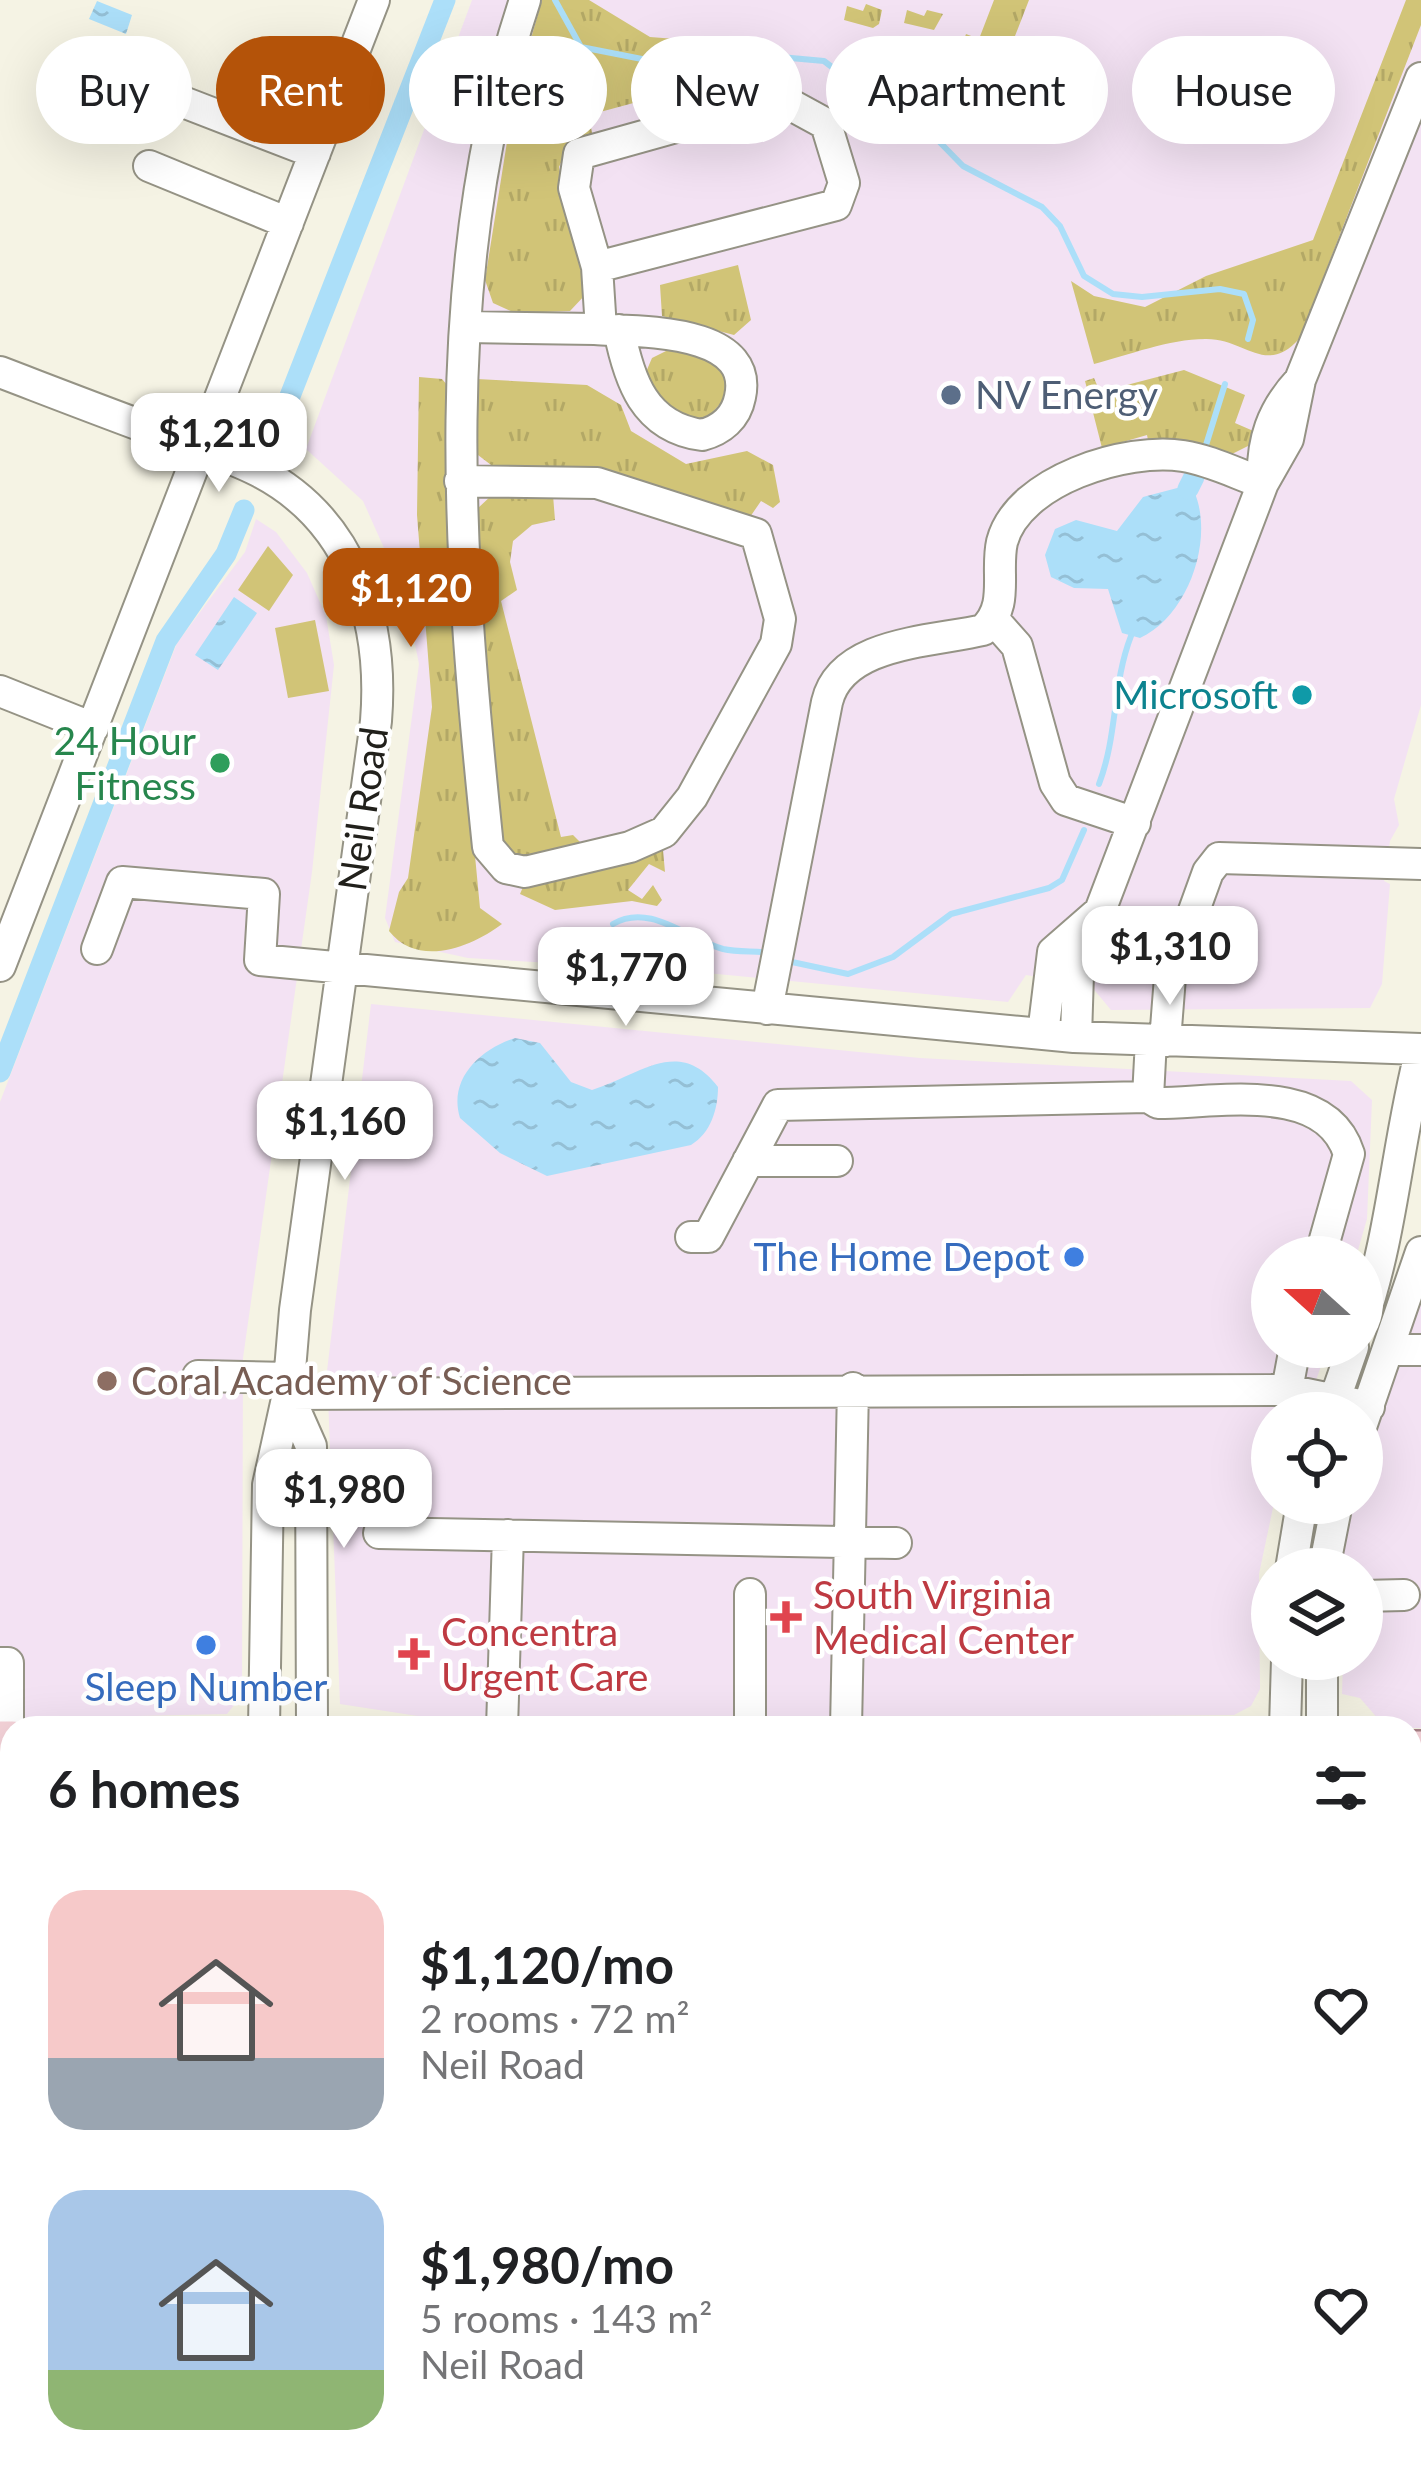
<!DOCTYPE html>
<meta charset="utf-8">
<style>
body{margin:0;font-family:Lato,sans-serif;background:#f6f6f6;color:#202124;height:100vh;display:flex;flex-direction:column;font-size:45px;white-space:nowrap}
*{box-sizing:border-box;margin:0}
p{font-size:39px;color:#757577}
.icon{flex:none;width:66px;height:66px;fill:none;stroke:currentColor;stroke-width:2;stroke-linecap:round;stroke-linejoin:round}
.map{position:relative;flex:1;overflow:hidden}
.side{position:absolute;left:0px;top:1716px;width:1422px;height:771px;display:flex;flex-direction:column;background:#fff;border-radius:36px 36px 0 0;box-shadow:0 12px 48px #0002}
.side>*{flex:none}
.top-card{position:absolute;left:36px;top:36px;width:1350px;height:108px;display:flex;gap:24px}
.needle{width:78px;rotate:291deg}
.controls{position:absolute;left:1251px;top:1236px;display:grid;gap:24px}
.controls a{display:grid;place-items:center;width:132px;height:132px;border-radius:50%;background:#fff;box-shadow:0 12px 48px #0002;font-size:60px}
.price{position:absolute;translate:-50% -102px;padding:0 27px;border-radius:24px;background:#fff;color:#222;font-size:39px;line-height:78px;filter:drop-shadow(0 3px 6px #0008)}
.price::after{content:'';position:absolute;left:50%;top:72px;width:36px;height:27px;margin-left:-18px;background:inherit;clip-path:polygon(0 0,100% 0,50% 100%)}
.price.current{background:#b45309;color:#fff}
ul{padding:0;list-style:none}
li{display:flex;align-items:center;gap:36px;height:300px;padding:0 48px}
li span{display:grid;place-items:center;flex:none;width:336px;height:240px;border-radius:36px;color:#555}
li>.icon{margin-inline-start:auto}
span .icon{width:144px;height:144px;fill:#fffc;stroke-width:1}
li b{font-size:51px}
h2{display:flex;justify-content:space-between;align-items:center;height:144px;padding:0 48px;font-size:51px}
.tag{padding:0 42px;border-radius:54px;background:#fff;box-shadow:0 12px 48px #0002;font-size:42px;line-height:108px}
.tag.current{background:#b45309;color:#fff}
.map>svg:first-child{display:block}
</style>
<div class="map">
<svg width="1421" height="2485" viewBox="0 0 1421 2485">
<defs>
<pattern id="grass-tufts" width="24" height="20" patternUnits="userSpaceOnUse" patternTransform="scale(3)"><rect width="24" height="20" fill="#d1c477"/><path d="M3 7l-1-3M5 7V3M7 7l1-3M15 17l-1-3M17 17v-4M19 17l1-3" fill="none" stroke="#b3a866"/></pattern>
<pattern id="water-ripples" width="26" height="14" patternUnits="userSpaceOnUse" patternTransform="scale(3)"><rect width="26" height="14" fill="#acdff9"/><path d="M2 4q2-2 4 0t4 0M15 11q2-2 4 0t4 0" fill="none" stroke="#94bfd5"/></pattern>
</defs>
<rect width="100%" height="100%" fill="#f5f3e4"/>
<path fill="#f3e2f3" d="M472 0H1421V705L1394 799 1399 825 1390 841 1384 881 1390 884 1382 984 1370 1008 1111 1010 1091 986 1026 975 1008 1002 686 971 468 958 395 942 385 918 419 664 405 595 363 501 306 449Z
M256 519 276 532 307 573 326 616 334 665 312 872 243 1358 242 1695 227 1714 0 1719V1102L177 643 245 552Z
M371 1004 920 1058 1351 1081 1372 1100 1367 1219 1356 1257H1272V1347H1328L1304 1413H1272L1274 1503 1259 1574 1260 1689 1251 1706 1234 1715 457 1722 340 1704 327 1371Z
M1421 1263V1728H1386L1360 1698 1342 1694 1343 1659H1362V1569H1345V1555L1329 1554 1341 1503H1362V1431Z
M0 1810H12V2382L0 2381Z
M1410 1819H1421V2385L1410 2386Z
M1121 2475H1233L1229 2485H1170Z"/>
<path fill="url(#grass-tufts)" d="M542 0H589L650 37 753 45 752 71 589 115 592 133 570 143 559 167 586 294 570 311 515 313 493 303 485 280 514 98Z
M994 0H1029L994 90 959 54 966 34 979 39Z
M1406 0H1421V25L1300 338C1265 377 1246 338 1205 339 1169 339 1129 355 1094 364L1071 281 1094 296 1145 307 1206 276 1313 240Z
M866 4 882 10 879 24 873 28 844 20 847 6 863 11Z
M907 10 924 16 927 10 943 14 934 30 904 23Z
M885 55 935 58 940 71 920 89 906 90 884 69Z
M738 265 751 320 734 335 662 316 660 285Z
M672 348 713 360 726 379 723 401 708 417C676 423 655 400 646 372L652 358Z
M1184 370 1245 395 1235 423 1258 433 1252 444 1230 455 1194 443 1148 440 1147 435 1102 448 1085 381 1094 378 1100 392Z
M419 377 442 379 448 386 450 594 480 908 502 924C473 946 419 969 389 931L399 892 408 878 432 707 417 515Z
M477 379 587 385 621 405 631 431 686 464 747 451 773 465 780 502 773 508 761 501 750 517 581 467 495 468 478 455 474 440Z
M492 495H553L555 520 532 525 513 541 510 562 517 590 501 601 561 837 573 835 581 843 517 859 499 837 480 649 477 509Z
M663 850 665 872 649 864 628 890 642 899 653 885 662 900 657 906 632 901 555 910 520 894 523 887Z"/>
<path fill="#d1c477" d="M268 546 293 575 269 611 238 590Z
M315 620 329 691 288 698 275 628Z"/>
<path fill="url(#water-ripples)" d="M97 1 132 15 126 34 89 19Z
M1181 487 1194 491C1215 539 1188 616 1140 638L1122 633 1108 589 1074 588 1051 577 1045 555 1055 529 1076 520 1117 531 1143 497Z
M234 597 257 613 218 670 195 655Z
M515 1038 540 1043 571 1082 592 1090C640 1075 679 1036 718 1087 718 1109 711 1133 691 1145L547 1176 500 1153 460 1118C448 1079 480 1049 515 1038Z"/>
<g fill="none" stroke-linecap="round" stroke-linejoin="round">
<path stroke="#acdff9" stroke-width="6" d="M555 0 581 47 647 60 736 53 824 61 884 107 919 121 963 166 1042 207 1060 226 1084 276 1113 294 1142 297 1220 289 1244 294 1253 320 1248 339
M1206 445 1225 384
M1099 784C1118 734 1112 685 1131 636
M613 924C650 902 687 939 723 949 736 952 750 951 763 952
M792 962 848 974 893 957 951 914 1049 888 1062 880 1084 830"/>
<path stroke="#acdff9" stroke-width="21" d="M274 437 445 0
M1188 489 1194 477
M0 1072 166 641 226 554 244 510"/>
<g stroke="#959385" stroke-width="34">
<path id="minor" d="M165 95 315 153
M149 166 288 223
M597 267 836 205 844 183 826 124 793 106 762 103 579 154 574 188 597 267 601 329
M467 327 595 329C638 332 755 328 740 397 736 418 721 430 702 435 644 427 629 380 619 330
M0 372C55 393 109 414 164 434 195 446 229 456 258 471 354 520 384 622 376 721L295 1310 288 1394 268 1485 264 1728
M1300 380 1421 78
M460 481 597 483 756 534 780 619 776 644 692 797 664 832 630 847 525 872 506 868 488 847C459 567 434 273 525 0
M994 620 1017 646 1055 783 1066 800 1135 823
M0 691 93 728
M1100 911 1263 483 1288 439 1300 380C1272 410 1261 441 1263 483
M97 949 122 882 264 894 260 960 1074 1037 1421 1049
M0 966 374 0
M767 1009 827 702C841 642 931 642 983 630 1010 606 995 573 1002 542 1018 480 1127 447 1183 456 1210 460 1237 474 1263 483
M1043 1034 1053 952 1100 911 1078 974 1076 1037
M1151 1040 1148 1097 1158 1103C1218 1103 1326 1080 1349 1154L1320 1257
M1165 1041 1170 977 1208 872 1219 858 1421 864
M748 1161H837
M691 1237H708L778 1105 1148 1097
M1362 1322C1393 1233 1397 1141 1421 1050
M1391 1350H1421
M198 1376 289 1378
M1287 1390 1295 1347
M288 1394 1287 1390 1369 1407
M288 1394 311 1446 312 1728
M1330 1413 1353 1347
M1362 1424 1421 1252
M379 1533 896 1543
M1291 1569 1302 1503
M1324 1569 1337 1503
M1362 1596 1404 1595
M1322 1659V1728
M0 1663H8V1741
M502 1728 508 1535
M750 1728V1594
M846 1728 853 1388
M1285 1728 1287 1659
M0 2056 12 2058
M1410 2420H1421
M1275 2475 1421 2477"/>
</g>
<g stroke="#a78186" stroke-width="44">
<path id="major" d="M0 1741H12
M1410 1751H1421
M0 1777H12
M1410 1786H1421
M0 2420H12
M94 2485 96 2475
M149 2485 152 2475"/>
</g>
<g stroke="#a78186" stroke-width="50">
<path id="highway" d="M846 2475 893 2485"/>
</g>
<use href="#minor" stroke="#fff" stroke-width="30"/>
<use href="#major" stroke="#f5d3d9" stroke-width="39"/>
<use href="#highway" stroke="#efb5c0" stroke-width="45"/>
</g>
<circle fill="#5c6f8a" stroke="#fff" stroke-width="4.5" cx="951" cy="395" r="12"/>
<circle fill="#0f9aa8" stroke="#fff" stroke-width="4.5" cx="1302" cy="695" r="12"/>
<circle fill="#2e9e5b" stroke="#fff" stroke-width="4.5" cx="220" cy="763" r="12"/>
<g fill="#3f7fe0" stroke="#fff" stroke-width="4.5">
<circle cx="1074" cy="1257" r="12"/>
<circle cx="206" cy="1645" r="12"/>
</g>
<circle fill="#8d6e63" stroke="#fff" stroke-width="4.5" cx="107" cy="1381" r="12"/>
<g fill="#e0444e" stroke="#fff" stroke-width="4.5">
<path d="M780 1599h12v12h12v12h-12v12h-12v-12h-12v-12h12z"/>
<path d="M408 1636h12v12h12v12h-12v12h-12v-12h-12v-12h12z"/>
</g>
<g text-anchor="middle" stroke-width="9" stroke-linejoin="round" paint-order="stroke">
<g font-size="39" fill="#4e5e75" stroke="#fff" text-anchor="start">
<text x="975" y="409">NV Energy</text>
</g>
<g font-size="39" fill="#0d838f" stroke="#fff" text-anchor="end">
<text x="1278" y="709">Microsoft</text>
</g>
<g font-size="39" fill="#27864d" stroke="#fff" text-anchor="end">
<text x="196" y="755">24 Hour<tspan x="196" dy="45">Fitness</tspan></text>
</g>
<g font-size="39" fill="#21201b" stroke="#fff">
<text transform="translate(363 809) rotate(-82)" y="14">Neil Road</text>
</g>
<g font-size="39" fill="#366cbe" stroke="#fff" text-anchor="end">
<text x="1050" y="1271">The Home Depot</text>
<text x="206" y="1701" text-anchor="middle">Sleep Number</text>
</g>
<g font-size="39" fill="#785e54" stroke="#fff" text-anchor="start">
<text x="131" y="1395">Coral Academy of Science</text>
</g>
<g font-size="39" fill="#be3a42" stroke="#fff" text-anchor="start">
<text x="813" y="1609">South Virginia<tspan x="813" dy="45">Medical Center</tspan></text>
<text x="441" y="1646">Concentra<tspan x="441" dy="45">Urgent Care</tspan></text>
</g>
</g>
</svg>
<div class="controls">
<a><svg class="needle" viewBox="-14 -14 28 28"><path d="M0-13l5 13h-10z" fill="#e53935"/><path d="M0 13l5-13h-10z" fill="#757577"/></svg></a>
<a><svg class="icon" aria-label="locate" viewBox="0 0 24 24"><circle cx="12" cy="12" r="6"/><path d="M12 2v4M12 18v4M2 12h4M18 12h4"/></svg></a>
<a><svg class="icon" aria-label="layers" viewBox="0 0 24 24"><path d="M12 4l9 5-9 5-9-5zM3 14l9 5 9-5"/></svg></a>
</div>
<b class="price" style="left:219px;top:495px">$1,210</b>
<b class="price current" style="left:411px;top:650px">$1,120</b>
<b class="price" style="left:1170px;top:1008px">$1,310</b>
<b class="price" style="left:626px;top:1029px">$1,770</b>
<b class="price" style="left:345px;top:1183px">$1,160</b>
<b class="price" style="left:344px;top:1551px">$1,980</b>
<div class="top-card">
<a class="tag">Buy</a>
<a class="tag current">Rent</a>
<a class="tag">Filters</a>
<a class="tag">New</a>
<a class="tag">Apartment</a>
<a class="tag">House</a>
</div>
<section class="side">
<h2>6 homes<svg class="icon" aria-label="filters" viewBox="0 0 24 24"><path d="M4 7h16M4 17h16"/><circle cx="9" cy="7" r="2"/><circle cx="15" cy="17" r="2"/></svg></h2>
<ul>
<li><span style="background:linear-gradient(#f6c9c9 70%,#9aa5b1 0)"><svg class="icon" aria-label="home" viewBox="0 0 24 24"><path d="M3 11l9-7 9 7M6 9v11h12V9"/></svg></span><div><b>$1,120/mo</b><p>2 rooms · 72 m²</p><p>Neil Road</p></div><svg class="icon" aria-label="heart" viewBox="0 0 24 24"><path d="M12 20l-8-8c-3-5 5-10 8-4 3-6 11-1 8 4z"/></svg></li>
<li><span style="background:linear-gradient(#a9c7e8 75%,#8fb573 0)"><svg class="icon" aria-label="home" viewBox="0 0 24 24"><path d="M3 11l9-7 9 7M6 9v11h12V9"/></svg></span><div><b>$1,980/mo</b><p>5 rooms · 143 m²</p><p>Neil Road</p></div><svg class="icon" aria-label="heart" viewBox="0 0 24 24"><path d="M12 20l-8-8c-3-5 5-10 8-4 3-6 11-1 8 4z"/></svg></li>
</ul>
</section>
</div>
